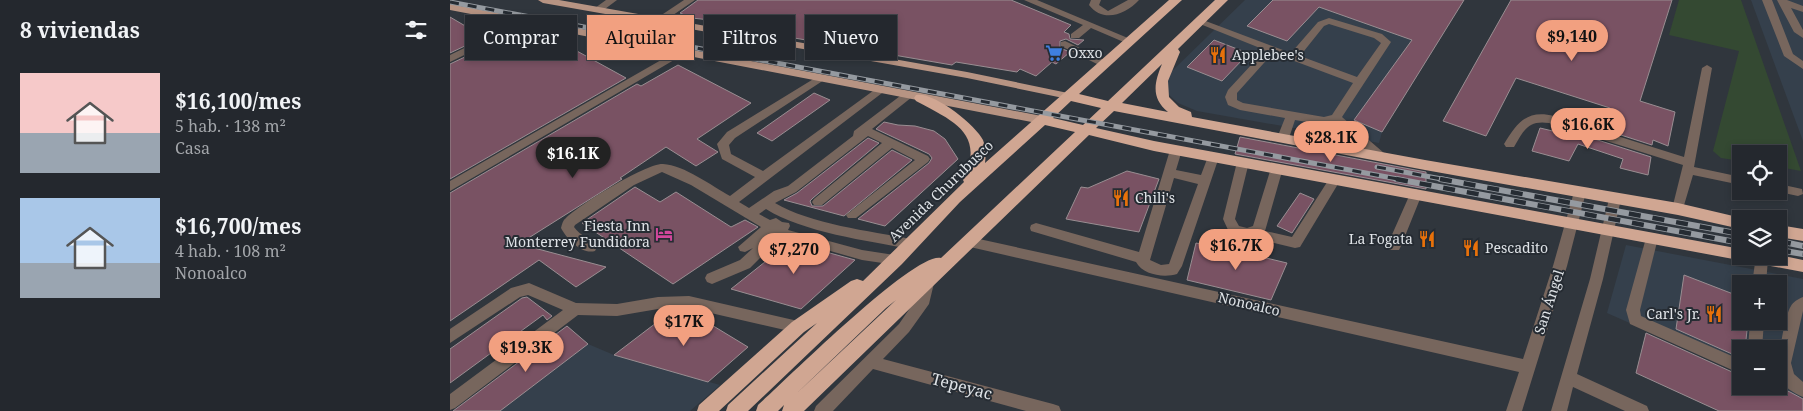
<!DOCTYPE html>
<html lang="es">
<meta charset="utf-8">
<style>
body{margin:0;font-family:"Noto Serif",serif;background:#30343a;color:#f1f3f6;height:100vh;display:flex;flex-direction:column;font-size:19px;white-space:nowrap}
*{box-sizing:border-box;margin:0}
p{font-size:16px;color:#a3a6aa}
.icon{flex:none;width:28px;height:28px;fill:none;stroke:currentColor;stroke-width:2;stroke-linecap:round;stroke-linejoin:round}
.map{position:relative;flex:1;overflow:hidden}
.sheet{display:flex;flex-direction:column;background:#24282e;width:450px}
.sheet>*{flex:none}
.banner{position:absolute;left:15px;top:15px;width:475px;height:45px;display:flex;gap:10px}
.controls{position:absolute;left:1282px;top:145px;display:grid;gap:10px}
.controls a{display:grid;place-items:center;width:55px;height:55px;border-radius:0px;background:#24282e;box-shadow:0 2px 8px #0003,0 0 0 1px #41444a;font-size:25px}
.price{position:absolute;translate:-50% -42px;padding:0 11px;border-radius:18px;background:#f2a080;color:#111;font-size:16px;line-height:32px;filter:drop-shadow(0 1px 2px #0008)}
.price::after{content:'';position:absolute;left:50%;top:30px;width:15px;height:11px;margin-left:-8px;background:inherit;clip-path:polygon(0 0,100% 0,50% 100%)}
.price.active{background:#222;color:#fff}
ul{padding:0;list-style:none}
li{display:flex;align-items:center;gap:15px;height:125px;padding:0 20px}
li span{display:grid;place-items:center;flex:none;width:140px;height:100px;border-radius:0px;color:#555}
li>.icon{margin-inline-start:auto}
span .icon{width:60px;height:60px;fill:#fffc;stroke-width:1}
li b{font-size:21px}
h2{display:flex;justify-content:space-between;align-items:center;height:60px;padding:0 20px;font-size:21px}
.tag{padding:0 18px;border-radius:0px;background:#24282e;box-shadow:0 2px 8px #0003,0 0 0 1px #41444a;font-size:18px;line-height:45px}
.tag.active{background:#f2a080;color:#111}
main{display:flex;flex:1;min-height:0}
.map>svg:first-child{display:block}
</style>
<main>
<section class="sheet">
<h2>8 viviendas<svg class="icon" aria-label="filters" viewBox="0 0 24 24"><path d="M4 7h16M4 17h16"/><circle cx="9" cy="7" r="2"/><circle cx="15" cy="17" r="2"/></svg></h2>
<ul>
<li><span style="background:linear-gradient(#f6c9c9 60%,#9aa5b1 0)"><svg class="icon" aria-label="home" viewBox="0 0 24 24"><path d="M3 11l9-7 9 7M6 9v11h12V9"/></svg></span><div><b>$16,100/mes</b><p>5 hab. · 138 m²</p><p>Casa</p></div></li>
<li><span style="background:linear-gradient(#a9c7e8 65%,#9aa5b1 0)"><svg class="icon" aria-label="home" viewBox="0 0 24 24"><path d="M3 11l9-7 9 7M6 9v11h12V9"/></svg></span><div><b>$16,700/mes</b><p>4 hab. · 108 m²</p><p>Nonoalco</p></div></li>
</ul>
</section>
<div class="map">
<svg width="1353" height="411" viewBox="0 0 1353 411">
<rect width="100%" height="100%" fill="#30363d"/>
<path fill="#35404c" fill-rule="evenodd" d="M795 0H894L994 33 932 132 929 143 747 111 728 103 718 94 717 83 721 72Z
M1301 0H1353V141Z
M1176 245 1353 279V398L1326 386H1329V349H1291V372L1157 313ZM1291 284H1329V321H1291Z
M138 344 164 355 270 385 240 411H50Z"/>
<path fill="#344932" d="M1229 0H1291L1351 171 1329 167V154H1291V161L1271 158 1263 151 1289 51 1219 35Z"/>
<path fill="#795263" stroke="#998e92" d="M248 0H561L621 25 614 32 619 34 620 39 634 40 628 45 616 39 610 41V48L620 52 606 64 602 62 586 76 570 69 567 72 506 62 502 65 280 27 287 23 242 18 230 13Z
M823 0H1014L932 132 904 120 962 40 869 7 837 41 797 26Z
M1061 0H1222L1190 101 1225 112 1218 146 1203 140 1202 145 1152 129 1160 108 1066 78 1036 136 993 121Z
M0 17 34 37 0 53Z
M66 33 102 53 116 45 176 78 0 179V64Z
M764 40 795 52 791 56 795 57 772 81 737 67Z
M228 65 301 103 247 139 268 152 246 166 216 147 170 178 172 179 69 244 156 267 126 287 89 260 0 321V193L187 84 191 86Z
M364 93 380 100 322 141 307 133Z
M434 122 448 125 465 126 484 131 495 139 508 159 435 226 408 219 479 163 482 158 479 154 426 129Z
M1090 128 1128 137 1129 134 1201 157 1198 175 1170 168 1173 159 1128 144 1119 161 1082 151Z
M790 137 976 172V189L785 154Z
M418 138 429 143 363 198 360 201 362 206H373L442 150 462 160 394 216 334 200 347 193Z
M677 171 709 179 689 232 616 219 631 187 638 188Z
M185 187 210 202 226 192 281 227 295 220 308 227 223 284 132 223Z
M850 193 864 199 842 233 827 226Z
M340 242 405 260 351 309 281 289Z
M746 243 794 253 799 248H806L812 257 837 263 821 300 737 280Z
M1234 275 1291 297V321H1298L1295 349H1291V358L1226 329Z
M77 297 102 316 97 320 93 315 0 383V349L72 298Z
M223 310H237L298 347 258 382 164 355Z
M117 326 138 344 50 411H3Z
M1196 333 1291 376V386H1326L1340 392 1353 399V411H1269L1186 373Z"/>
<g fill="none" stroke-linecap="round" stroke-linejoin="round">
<path fill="#77665d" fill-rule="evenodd" d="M156 0H167L151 12H145V8Z
M234 0H245L210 24H204V20Z
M574 0H587L685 41 684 43H676L641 28 629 38H621V34L633 25Z
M641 0H651L649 5 658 11 678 0H689C675 15 653 23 639 5Z
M1312 0H1322L1343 54 1353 61V69L1334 56Z
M1327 0H1337L1353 6V12L1341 8 1353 30V38L1344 32Z
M76 18 81 21 79 23 0 62V55Z
M879 18 932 34 941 42 892 117 934 153 936 156 934 159H926L884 122 874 125 845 120 839 138 833 142 827 138 835 118 790 110 778 105 775 97 778 90 815 50 745 22 747 20H753L841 53 868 22ZM879 24 924 38 931 43 907 77 850 56 874 26ZM823 53 903 83 882 115 874 117 793 103 787 100V93Z
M615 41 659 62 660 64 655 67 651 66 611 46V42Z
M232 48 236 49V53L0 191V181Z
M1257 65 1262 68 1244 167 1291 177V185L1243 175 1232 212H1224L1222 209 1233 165 1099 123C1078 120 1074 130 1064 147H1056L1054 144C1067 123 1077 109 1104 116L1234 157 1252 68Z
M370 75 374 76 375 78 374 80 285 138 279 145 281 154 313 171 427 88H435L436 90 289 202 299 208 324 191 338 186 403 136 404 131 454 93H462L463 95 462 97 422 129 478 156 480 159 478 162 406 218H398L396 215 465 160 442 148 372 205H364L362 202 364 199 432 143 418 136 346 192 325 203C360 224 420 231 461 239L466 240 468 244 466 248 461 249C418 241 352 232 316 209L309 214 320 220 326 218 332 222 339 223 340 226 338 230 412 250 451 256 453 260 451 264 446 265 412 260 331 237 300 268 262 284 257 282 255 278 257 274 290 260 303 248 295 252 290 251 288 247 311 227 241 185 212 172 184 185 125 225 124 227C130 236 141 238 147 247L145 251C132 255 116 238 111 228 112 224 113 220 116 218 129 205 196 163 213 164 234 165 262 186 280 196L305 177 272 159 267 144 277 132Z
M726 146 732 150 726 170 751 175 759 154 763 153 769 157 732 266 727 274C714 278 693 275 686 262L581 231 580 228 581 225 586 223 689 252 720 150ZM724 178 748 184 719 264 711 265 700 260Z
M793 158 799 162 785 219 789 226 797 228 803 226 821 168 827 164 833 168 815 231 842 237 881 176H889L891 179 850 247 845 248 779 232 773 219 787 162Z
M1329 184 1352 189 1353 194 1348 196 1325 191H1329Z
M1130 188 1134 189 1136 192 1117 266 1072 411H1056L1069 372 520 247 515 246 513 242 515 238 520 237 1073 359 1103 266 1124 192 1126 189Z
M966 189 970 191 972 194 951 246 949 250H939L937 246 960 194 962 191Z
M1165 194 1169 196 1171 199 1153 279 1127 374 1197 406 1199 411H1175L1123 387 1117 411H1101L1140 279 1159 199 1161 196Z
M1202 233 1207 234 1208 238 1190 310 1191 316 1291 360V374L1180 324 1176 310 1196 238 1197 234Z
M1306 256H1316L1318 259 1316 284H1302Z
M478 273 483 275 485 279 479 304 459 332 433 359 603 404 609 406 611 411H576L423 369 383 411H364L366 406 449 324 467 298 473 275Z
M79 283 126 303 167 304 208 297 239 296 348 321 353 323 355 327 353 331 348 333 239 308 208 309 167 316 128 315 5 408 0 410V394L113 310 78 295 70 297 0 343V329L61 288Z
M1353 297V311L1341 363 1344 374 1353 382V397C1344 393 1334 388 1330 378 1326 367 1334 316 1341 306 1343 302 1348 299 1353 297Z
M1300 321H1314L1312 349H1298Z"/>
<path fill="#b79483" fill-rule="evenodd" d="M88 0H109L517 72 618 93 623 96 618 99 517 78 93 3Z
M0 4 592 116 598 120 592 124 0 10Z"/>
<path fill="#d0a692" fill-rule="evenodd" d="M719 0H732L629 94 658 101 765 0H778L728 49 730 52 718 81 719 97 729 107 741 112 742 117 975 160 1228 203 1296 219H1291V229L1228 215 975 170 664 111 646 128 704 141 1291 249V256L1329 255 1353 260V272L704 151 639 135 354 411H332L334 405 328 411H306L308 405C334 382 465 251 491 258L625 132 595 125 510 202 452 264 298 411H276L278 405 367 323 354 332 269 411H247L249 405 342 322 401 281 407 279 413 281 514 182 513 180C536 133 503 121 466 101L464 98 466 95C483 91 526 125 533 140 536 148 536 155 535 163ZM712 64C704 83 701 98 718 112L672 103ZM621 101 651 108 633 125 603 118ZM446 300 346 394 436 308Z
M1329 225 1353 229V241L1329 237Z"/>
<g stroke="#959aa0" stroke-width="5">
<path id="rail-far1" d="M0 2 953 180
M927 167 997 180"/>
</g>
<g stroke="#959aa0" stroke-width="6">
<path id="rail" d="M946 179 1291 243
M990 179 1291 234
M1329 241 1353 246
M1329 250 1353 254"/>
</g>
<use href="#rail-far1" stroke="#262c33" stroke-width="3" stroke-dasharray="9" stroke-linecap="butt"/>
<use href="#rail" stroke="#262c33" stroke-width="4.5" stroke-dasharray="12" stroke-linecap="butt"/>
</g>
<defs>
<g id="supermarket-bare" transform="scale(1.35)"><path d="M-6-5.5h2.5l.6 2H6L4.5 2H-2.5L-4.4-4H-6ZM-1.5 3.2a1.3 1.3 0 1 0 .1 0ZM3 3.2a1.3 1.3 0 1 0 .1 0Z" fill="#3f7fe0" stroke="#262c33" stroke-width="2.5" paint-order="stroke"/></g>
<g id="restaurant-bare" transform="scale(1.35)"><path d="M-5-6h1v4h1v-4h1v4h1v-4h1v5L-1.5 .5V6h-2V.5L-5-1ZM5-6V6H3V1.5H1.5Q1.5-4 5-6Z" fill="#e8710a" stroke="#262c33" stroke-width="2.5" paint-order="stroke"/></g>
<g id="hotel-bare" transform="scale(1.35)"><path d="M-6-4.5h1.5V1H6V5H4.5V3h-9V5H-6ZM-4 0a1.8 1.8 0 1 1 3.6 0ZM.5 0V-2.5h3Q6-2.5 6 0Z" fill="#d1479c" stroke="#262c33" stroke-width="2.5" paint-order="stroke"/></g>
</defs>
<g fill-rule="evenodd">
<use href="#supermarket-bare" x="604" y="53"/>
<use href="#restaurant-bare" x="768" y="55"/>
<use href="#restaurant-bare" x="671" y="198"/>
<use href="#hotel-bare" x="214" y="234"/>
<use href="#restaurant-bare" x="977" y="239"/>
<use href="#restaurant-bare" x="1021" y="248"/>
<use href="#restaurant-bare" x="1264" y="314"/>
</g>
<g text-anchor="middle" stroke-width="4" stroke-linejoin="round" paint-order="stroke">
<g font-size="14" fill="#dfe3e7" stroke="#262c33" text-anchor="start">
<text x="618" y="58">Oxxo</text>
<text x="782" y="60">Applebee's</text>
<text x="685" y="203">Chili's</text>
<text x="200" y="231" text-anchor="end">Fiesta Inn<tspan x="200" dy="16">Monterrey Fundidora</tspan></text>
<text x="963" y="244" text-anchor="end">La Fogata</text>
<text x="1035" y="253">Pescadito</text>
<text x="1250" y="319" text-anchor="end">Carl's Jr.</text>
</g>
<g font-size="14" fill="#dfe3e7" stroke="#262c33">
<text transform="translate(491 191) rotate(-44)" y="5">Avenida Churubusco</text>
<text transform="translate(1099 302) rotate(-72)" y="5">San Ángel</text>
<text transform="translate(799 304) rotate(13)" y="5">Nonoalco</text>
</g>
<g font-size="16" fill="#dfe3e7" stroke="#262c33">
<text transform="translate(512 386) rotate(15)" y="6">Tepeyac</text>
</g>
</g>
</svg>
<div class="controls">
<a><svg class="icon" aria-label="locate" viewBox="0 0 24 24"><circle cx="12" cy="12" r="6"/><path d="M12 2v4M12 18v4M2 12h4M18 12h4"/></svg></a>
<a><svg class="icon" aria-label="layers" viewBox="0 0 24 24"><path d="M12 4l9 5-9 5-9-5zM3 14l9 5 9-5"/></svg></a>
<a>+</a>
<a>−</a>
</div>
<b class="price" style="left:1122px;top:62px">$9,140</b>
<b class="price" style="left:1138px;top:150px">$16.6K</b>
<b class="price" style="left:881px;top:163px">$28.1K</b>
<b class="price active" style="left:123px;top:179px">$16.1K</b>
<b class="price" style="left:786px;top:271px">$16.7K</b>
<b class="price" style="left:344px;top:275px">$7,270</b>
<b class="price" style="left:234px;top:347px">$17K</b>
<b class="price" style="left:76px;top:373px">$19.3K</b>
<div class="banner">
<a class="tag">Comprar</a>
<a class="tag active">Alquilar</a>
<a class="tag">Filtros</a>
<a class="tag">Nuevo</a>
</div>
</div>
</main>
